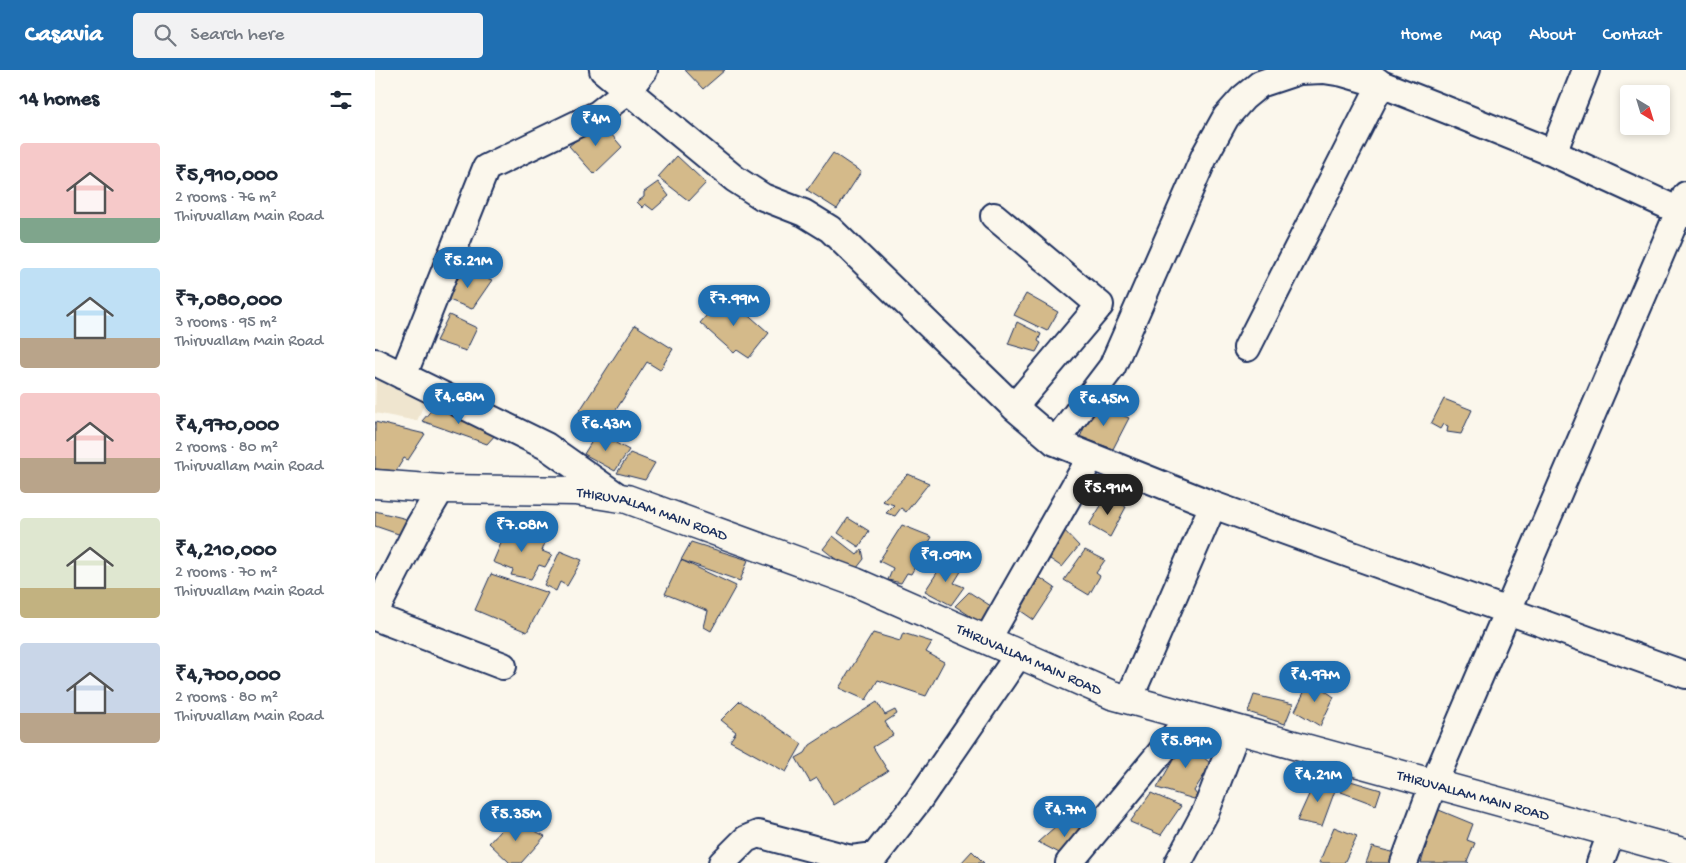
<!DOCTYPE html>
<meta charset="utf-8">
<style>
body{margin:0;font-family:"Gochi Hand",sans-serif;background:#f2f2f3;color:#1f2937;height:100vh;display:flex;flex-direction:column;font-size:19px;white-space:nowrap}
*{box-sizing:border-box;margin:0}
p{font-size:16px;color:#747a83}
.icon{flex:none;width:28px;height:28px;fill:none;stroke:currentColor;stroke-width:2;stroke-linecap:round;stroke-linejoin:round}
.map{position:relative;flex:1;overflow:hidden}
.details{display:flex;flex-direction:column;background:#fff;width:375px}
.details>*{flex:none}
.needle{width:32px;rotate:142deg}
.controls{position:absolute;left:1245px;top:15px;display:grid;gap:10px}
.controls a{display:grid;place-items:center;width:50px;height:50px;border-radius:5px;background:#fff;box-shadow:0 2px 8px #0003;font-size:25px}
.price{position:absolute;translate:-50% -42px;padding:0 11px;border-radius:18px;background:#1f6fb2;color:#fff;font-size:16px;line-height:32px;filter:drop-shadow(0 1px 2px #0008)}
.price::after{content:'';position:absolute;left:50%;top:30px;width:15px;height:11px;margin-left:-8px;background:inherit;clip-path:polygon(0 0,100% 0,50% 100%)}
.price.selected{background:#222;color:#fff}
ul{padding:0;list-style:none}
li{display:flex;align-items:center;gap:15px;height:125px;padding:0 20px}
li span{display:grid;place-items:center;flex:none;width:140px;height:100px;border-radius:5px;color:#555}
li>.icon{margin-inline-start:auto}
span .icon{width:60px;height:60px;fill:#fffc;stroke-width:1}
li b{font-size:21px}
h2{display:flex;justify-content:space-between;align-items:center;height:60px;padding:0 20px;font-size:21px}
header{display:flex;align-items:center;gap:30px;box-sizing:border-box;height:70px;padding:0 25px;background:#1f6fb2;color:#fff}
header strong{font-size:24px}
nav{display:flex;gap:28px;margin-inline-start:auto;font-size:18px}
.search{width:350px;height:45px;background:#f2f2f3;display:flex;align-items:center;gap:12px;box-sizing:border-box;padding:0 18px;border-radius:5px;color:#747a83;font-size:19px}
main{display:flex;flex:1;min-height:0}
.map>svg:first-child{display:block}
</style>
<header>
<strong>Casavia</strong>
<div class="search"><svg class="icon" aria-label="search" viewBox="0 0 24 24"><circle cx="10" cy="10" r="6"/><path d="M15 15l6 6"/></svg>Search here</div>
<nav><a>Home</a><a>Map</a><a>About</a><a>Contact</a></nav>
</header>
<main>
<section class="details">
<h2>14 homes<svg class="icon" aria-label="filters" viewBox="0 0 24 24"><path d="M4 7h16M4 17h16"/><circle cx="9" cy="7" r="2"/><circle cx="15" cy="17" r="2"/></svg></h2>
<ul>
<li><span style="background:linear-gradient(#f6c9c9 75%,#7fa58c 0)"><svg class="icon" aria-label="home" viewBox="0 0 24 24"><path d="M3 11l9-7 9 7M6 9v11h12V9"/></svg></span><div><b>₹5,910,000</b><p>2 rooms · 76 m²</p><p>Thiruvallam Main Road</p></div></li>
<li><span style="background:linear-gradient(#bfe0f5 70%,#b9a48a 0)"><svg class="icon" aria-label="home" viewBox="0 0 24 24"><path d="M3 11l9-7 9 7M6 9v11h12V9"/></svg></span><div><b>₹7,080,000</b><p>3 rooms · 95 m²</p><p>Thiruvallam Main Road</p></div></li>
<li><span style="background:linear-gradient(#f6c9c9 65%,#b9a48a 0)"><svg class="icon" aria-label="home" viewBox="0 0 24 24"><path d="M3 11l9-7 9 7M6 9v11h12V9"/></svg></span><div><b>₹4,970,000</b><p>2 rooms · 80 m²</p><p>Thiruvallam Main Road</p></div></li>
<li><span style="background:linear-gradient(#dfe7d0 70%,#c2b280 0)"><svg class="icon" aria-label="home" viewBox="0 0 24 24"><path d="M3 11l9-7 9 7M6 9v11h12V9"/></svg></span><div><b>₹4,210,000</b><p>2 rooms · 70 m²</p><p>Thiruvallam Main Road</p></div></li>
<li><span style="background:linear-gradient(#c9d6e8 70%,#b9a48a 0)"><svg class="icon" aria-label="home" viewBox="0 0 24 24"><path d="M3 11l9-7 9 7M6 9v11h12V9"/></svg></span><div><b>₹4,700,000</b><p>2 rooms · 80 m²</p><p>Thiruvallam Main Road</p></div></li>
</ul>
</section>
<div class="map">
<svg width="1311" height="793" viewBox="0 0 1311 793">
<rect width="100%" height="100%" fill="#fbf7ec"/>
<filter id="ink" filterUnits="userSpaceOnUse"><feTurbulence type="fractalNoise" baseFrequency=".02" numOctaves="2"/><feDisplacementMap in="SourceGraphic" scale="10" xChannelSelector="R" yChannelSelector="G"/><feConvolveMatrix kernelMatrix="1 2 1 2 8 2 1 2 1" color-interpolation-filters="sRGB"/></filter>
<g filter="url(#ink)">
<path fill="#efe5cf" d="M1 306 54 322 42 351 0 343Z"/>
<path fill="#d4ba8a" stroke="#1b2f5e" d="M310 0H350L328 19Z
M225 51 247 77 219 104 194 76Z
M458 83 486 102 462 139 432 120Z
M302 86 331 113 314 131 283 107Z
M283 112 294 126 278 140 270 134 268 138 262 132 269 127V122Z
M89 200 117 210 97 239 69 228Z
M350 224 394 263 374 288 362 280 359 283 325 253Z
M651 224 683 242 672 261 639 245Z
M74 245 102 258 91 281 61 271Z
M642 252 666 264 663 271 666 273 661 282 633 274Z
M260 255 298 279 285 300 272 292 224 366 200 348Z
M1069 329 1097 340 1086 364 1072 362 1073 356 1068 354 1065 359 1056 354Z
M719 334 754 348 738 379 705 367Z
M60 336 122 363 112 374 47 351Z
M0 352 50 364 33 390 29 388 21 401 0 399Z
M222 363 254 380 240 401 209 384Z
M255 383 280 393 270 410 242 403Z
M533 404 554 413 531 442 526 438 520 446 511 443 519 435 507 431Z
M732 426 751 437 735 467 714 455Z
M0 441 36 450 32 467 0 456Z
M473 448 494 461 484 477 463 463Z
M527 455 557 467 536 504 532 503 526 513 513 510 518 498 504 491Z
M133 457 171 470 167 481 177 485 170 497 164 495 156 509 136 505 138 500 118 492Z
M687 458 704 476 687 497 666 483Z
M458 466 482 485 487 479 489 489 478 503 448 479Z
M316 472 373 490 365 511 306 490Z
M710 480 730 490 721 503 725 506 714 525 689 510Z
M185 481 207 490 192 516 185 512 181 521 169 515Z
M571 489 588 498 579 513 589 517 576 535 550 521Z
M306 490 361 516 336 561 329 557 333 541 290 524Z
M116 504 173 523 152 562 100 540Z
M661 505 680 518 659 550 640 537Z
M594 522 619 538 609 555 580 536Z
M498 563 525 571 528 563 557 572 551 582 569 592 551 626 503 610 491 630 464 618Z
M935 610 959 627 945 656 920 641Z
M879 625 918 634 910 654 873 642Z
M365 631 427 674 411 702 355 671 361 662 346 650Z
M502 632 510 645 520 640 522 644 510 652 518 665 498 677 513 701 459 735 442 708 435 712 421 688 430 683 435 675Z
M812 666 833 672 826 685 836 694 819 721 822 725 819 729 782 718Z
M941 709 962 715 947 756 922 751Z
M972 710 1006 720 1001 735 966 722Z
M776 723 806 736 786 765 755 752Z
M1059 738 1098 754 1092 770 1100 773 1092 792 1094 793H1046L1056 759 1052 755Z
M690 748 716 761 694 788 663 772Z
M136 749 170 766 146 793H135L114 773Z
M959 757 982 766 969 793H944Z
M997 777 1025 784 1021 793H991Z
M597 781 609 793H586Z"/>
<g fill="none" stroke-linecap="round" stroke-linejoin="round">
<g stroke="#1b2f5e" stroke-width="30">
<path id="street" d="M228 0 360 109 388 127 429 143 455 159 639 337 680 372 737 297 830 85 851 47 868 28 885 14 924 1 948 0
M949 0 968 3 1006 14 1077 42 1178 83 1311 144
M252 21 269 0
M1178 83 1211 0
M619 146 725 235 639 337
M872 278 1006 14 994 5
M0 292 171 376 242 426
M28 306 111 98 223 44 252 21 246 5
M680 372 838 435 1311 605
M0 542 44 456 66 419
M0 547 128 596
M612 570 716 387
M754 629 838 435
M347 793 371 769 383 764 476 789 500 786 543 731 644 584
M694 793 815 647
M803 793 831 741 862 660
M1029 793 1058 715 1311 125
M1225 793 1237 761"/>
</g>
<g stroke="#1b2f5e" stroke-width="31">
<g id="secondary">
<path id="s1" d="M0 414 66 419 201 421 252 429 480 512 737 625 1311 783"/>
</g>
</g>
<use href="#street" stroke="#fbf7ec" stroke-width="26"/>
<use href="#secondary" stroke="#fbf7ec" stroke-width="28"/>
</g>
</g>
<g text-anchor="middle" stroke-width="4" stroke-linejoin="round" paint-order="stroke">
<g font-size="15" fill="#1b2f5e" stroke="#fbf7ec">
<text dy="5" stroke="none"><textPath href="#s1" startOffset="281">THIRUVALLAM MAIN ROAD</textPath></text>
<text dy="5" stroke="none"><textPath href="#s1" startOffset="686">THIRUVALLAM MAIN ROAD</textPath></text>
<text dy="5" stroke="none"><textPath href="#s1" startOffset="1151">THIRUVALLAM MAIN ROAD</textPath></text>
</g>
</g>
</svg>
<div class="controls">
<a><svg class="needle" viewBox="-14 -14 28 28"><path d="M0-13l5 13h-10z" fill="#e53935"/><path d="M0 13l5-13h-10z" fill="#747a83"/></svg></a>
</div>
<b class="price" style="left:221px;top:77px">₹4M</b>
<b class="price" style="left:93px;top:219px">₹5.21M</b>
<b class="price" style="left:359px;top:257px">₹7.99M</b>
<b class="price" style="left:84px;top:355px">₹4.68M</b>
<b class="price" style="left:729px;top:357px">₹6.45M</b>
<b class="price" style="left:231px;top:382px">₹6.43M</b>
<b class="price selected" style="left:733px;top:446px">₹5.91M</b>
<b class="price" style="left:147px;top:483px">₹7.08M</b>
<b class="price" style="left:571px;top:513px">₹9.09M</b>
<b class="price" style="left:940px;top:633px">₹4.97M</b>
<b class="price" style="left:811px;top:699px">₹5.89M</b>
<b class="price" style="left:943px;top:733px">₹4.21M</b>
<b class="price" style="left:690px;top:768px">₹4.7M</b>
<b class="price" style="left:141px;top:772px">₹5.35M</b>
</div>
</main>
